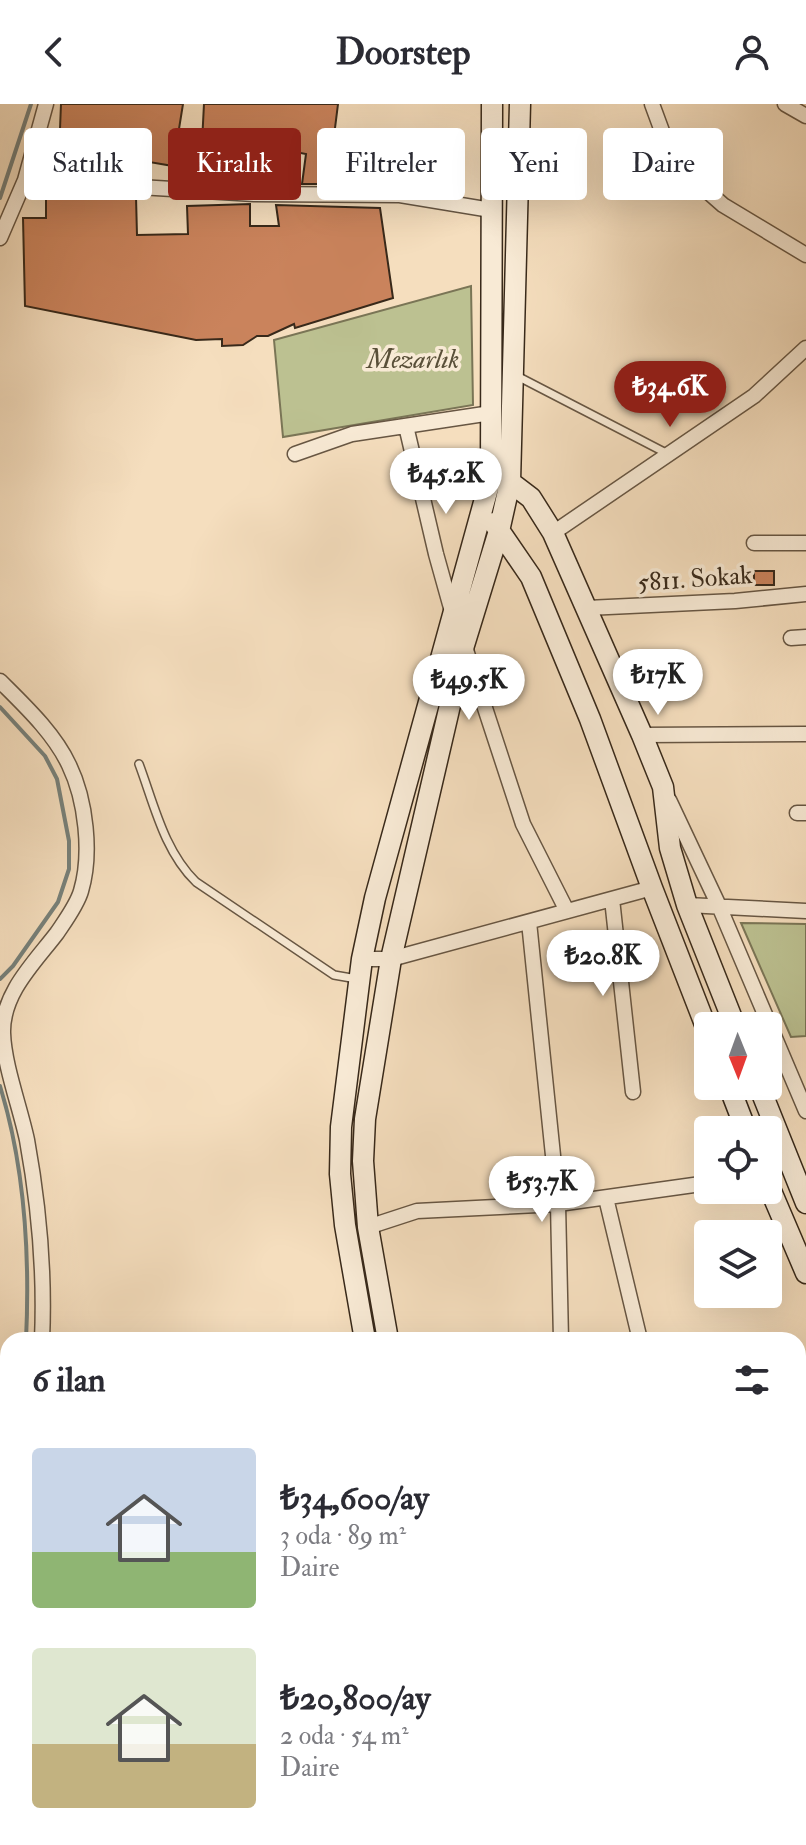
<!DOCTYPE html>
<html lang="tr">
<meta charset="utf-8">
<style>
body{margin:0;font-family:"IM FELL Double Pica",serif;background:#f7f7f7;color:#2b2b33;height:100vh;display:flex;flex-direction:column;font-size:30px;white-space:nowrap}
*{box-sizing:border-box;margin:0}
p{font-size:26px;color:#7c7c81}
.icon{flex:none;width:44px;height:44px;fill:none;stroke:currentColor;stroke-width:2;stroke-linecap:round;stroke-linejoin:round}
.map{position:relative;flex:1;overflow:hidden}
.panel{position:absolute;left:0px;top:1228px;width:806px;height:514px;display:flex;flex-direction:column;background:#fff;border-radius:24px 24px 0 0;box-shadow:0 8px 32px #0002}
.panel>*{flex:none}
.guide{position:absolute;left:24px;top:24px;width:758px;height:72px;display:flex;gap:16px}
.needle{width:52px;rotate:179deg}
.tools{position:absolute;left:694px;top:908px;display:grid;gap:16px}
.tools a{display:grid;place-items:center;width:88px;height:88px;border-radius:8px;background:#fff;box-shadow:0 8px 32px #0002;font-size:40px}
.price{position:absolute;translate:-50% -68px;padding:0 18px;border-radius:28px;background:#fff;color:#222;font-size:26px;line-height:52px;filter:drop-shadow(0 2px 4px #0008)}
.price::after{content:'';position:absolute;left:50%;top:48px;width:24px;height:18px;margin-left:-12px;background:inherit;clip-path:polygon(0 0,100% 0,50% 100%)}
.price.on{background:#8f2418;color:#fff}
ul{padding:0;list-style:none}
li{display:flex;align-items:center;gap:24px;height:200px;padding:0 32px}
li span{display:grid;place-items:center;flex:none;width:224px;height:160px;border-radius:8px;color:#555}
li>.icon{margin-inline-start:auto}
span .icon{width:96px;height:96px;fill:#fffc;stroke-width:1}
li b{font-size:34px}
h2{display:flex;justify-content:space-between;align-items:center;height:96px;padding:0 32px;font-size:34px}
.pill{padding:0 28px;border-radius:8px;background:#fff;box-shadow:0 8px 32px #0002;font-size:28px;line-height:72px}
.pill.on{background:#8f2418;color:#fff}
header{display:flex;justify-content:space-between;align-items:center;height:104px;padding:0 32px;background:#fff;font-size:36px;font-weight:800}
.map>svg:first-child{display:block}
</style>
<header><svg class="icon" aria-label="back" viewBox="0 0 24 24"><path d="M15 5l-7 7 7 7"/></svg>Doorstep<svg class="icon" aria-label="person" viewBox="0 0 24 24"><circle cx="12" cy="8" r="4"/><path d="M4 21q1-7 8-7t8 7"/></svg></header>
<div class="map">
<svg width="806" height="1741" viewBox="0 0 806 1741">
<rect width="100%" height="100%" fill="#f5debe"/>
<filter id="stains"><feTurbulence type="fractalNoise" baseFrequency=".0025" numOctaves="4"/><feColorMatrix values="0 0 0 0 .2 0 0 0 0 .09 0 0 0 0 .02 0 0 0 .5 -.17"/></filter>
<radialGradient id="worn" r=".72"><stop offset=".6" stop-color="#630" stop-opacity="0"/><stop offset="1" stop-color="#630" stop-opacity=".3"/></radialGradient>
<path fill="#bcc191" stroke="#7a7556" stroke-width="2" d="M471 182 473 301 283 333 274 236Z
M741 819 806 820V932L791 933Z
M806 1611V1670L798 1672V1617Z"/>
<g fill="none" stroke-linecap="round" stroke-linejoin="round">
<path stroke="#76807a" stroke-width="4" d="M0 94 31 0
M0 603 45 652 57 675 69 737V765L58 798 13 862 0 875
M0 982C25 1063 30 1152 26 1236
M8 1610C0 1640 2 1670 8 1701
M25 1734 28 1741"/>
</g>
<path fill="#ca835c" stroke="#38291a" stroke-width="2" d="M61 0H183L173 62 149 58V55L110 53 109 71 45 67 60 25Z
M204 0H338L328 80H302L306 50 228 35 226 78 200 77Z
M46 87 136 93 137 131 188 130 187 102 250 100V122H279L276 101 380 104 393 194 295 224 294 220 268 232H257L243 241 222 242V235L196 236 25 202 23 114H46Z
M754 467H774V481H754Z"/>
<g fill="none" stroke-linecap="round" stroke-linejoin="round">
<g stroke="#675643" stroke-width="10">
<path id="lane" d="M517 272 668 350
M139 660C154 700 164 747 196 778L334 871 357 875"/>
</g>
<g stroke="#675643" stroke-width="17">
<path id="street" d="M652 0 673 57 723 101 806 151
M785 0 806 12
M25 76 254 90 400 91 491 106
M0 134 25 76 46 0
M406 322 436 450 453 511
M295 350 352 330 491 309
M553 429 754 292 806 244
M754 439H806
M587 504 735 497 806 490
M791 534 806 533
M465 543 523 720 567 807
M0 577C25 602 54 629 69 661 86 696 92 750 81 787 77 801 65 817 57 829 35 858 2 889 3 929 4 961 20 1003 27 1036 39 1102 45 1169 42 1236
M642 631 806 630
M669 696 719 802 806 1007
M797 709H806
M612 795 633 988
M687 801 806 807
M529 818 558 1100 561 1236
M362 855H391L652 784
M606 1094 640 1236
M368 1123 417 1107 558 1100 708 1079
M798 1324 806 1321
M798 1679 806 1676
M47 1734 48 1741
M359 1734 362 1741
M622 1734 625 1741
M737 1734 742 1741
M121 1741 123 1734"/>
</g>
<g stroke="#38291a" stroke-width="23">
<path id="secondary" d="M498 375 510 378 531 394 553 429 642 631 663 683 670 744 687 801 735 922
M494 419 531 473 590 615 652 784 708 928
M729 982 746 1026
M759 982 806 1099
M768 1080 806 1169
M365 1236 345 1121 340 1070 341 1023 362 855 375 794 491 373 492 0
M388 1236 368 1123 363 1057 365 1015 391 855 464 541 499 427 510 378 520 0
M798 1567 806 1561
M798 1593 806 1587
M453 1734 454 1741
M495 1741 511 1734
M564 1741 576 1734"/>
</g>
<use href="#lane" stroke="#f8ead5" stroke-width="7"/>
<use href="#street" stroke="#f8ead5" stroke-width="14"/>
<use href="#secondary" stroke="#f8ead5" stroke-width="20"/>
</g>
<g text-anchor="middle" stroke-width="7" stroke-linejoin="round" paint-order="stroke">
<g font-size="26" font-style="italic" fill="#594f38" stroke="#f8ead5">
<text x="413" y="264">Mezarlık</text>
</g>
<g font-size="26" fill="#38291a" stroke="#f8ead5">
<text transform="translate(695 474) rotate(-4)" y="9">5811. Sokak</text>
</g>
</g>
<rect width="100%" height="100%" filter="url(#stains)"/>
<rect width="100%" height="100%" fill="url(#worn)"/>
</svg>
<div class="tools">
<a><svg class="needle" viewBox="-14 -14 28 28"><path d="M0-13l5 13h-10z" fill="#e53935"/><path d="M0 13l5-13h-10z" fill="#7c7c81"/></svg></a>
<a><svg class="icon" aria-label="locate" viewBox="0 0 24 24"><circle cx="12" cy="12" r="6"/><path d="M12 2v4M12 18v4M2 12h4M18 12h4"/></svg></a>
<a><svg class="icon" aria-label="layers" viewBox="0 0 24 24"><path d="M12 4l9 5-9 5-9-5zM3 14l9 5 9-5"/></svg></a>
</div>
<b class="price on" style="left:670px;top:325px">₺34.6K</b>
<b class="price" style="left:446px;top:412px">₺45.2K</b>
<b class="price" style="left:658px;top:613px">₺17K</b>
<b class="price" style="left:469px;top:618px">₺49.5K</b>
<b class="price" style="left:603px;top:894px">₺20.8K</b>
<b class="price" style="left:542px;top:1120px">₺53.7K</b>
<div class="guide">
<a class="pill">Satılık</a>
<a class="pill on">Kiralık</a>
<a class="pill">Filtreler</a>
<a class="pill">Yeni</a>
<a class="pill">Daire</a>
</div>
<section class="panel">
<h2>6 ilan<svg class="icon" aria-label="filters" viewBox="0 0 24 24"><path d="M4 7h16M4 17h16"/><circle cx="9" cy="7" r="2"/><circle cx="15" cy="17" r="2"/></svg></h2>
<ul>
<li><span style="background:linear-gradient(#c9d6e8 65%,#8fb573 0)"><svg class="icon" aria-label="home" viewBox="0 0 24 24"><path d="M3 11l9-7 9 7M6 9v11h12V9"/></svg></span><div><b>₺34,600/ay</b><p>3 oda · 89 m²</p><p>Daire</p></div></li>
<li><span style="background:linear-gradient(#dfe7d0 60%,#c2b280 0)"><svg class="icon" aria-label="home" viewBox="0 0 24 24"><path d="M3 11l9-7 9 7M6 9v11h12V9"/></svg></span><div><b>₺20,800/ay</b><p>2 oda · 54 m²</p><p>Daire</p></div></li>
</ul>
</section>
</div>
